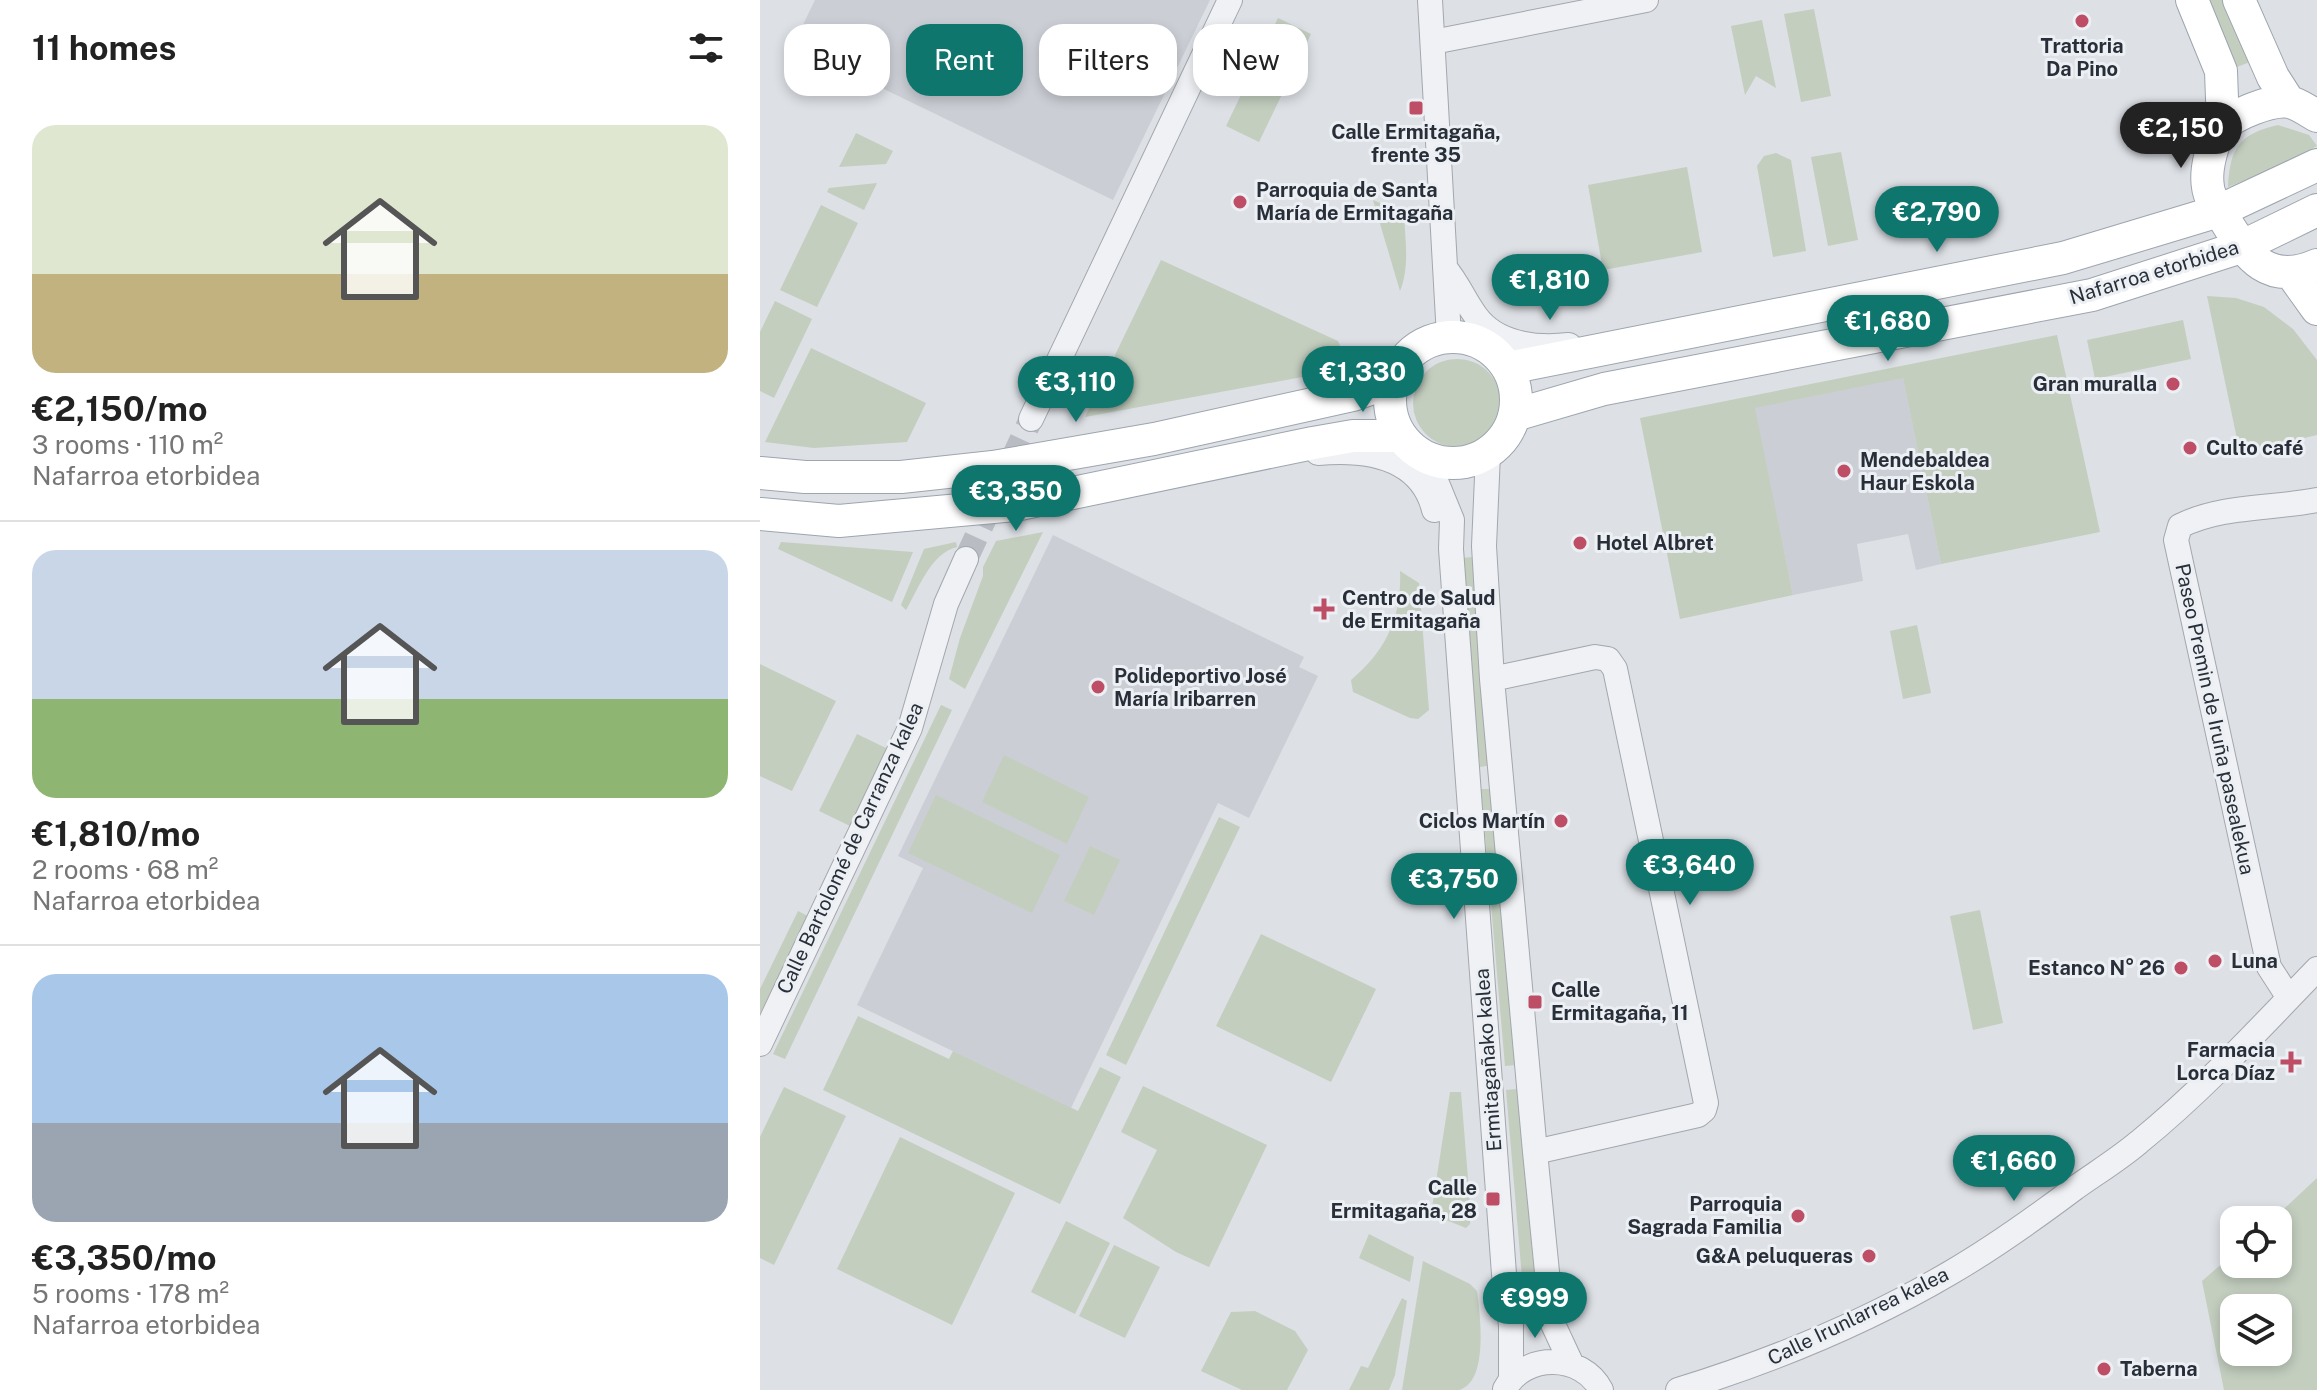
<!DOCTYPE html>
<meta charset="utf-8">
<style>
body{margin:0;font-family:"Public Sans",sans-serif;background:#f6f6f6;color:#222;height:100vh;display:flex;flex-direction:column;font-size:30px;white-space:nowrap}
*{box-sizing:border-box;margin:0}
p{font-size:26px;color:#767676}
.icon{flex:none;width:44px;height:44px;fill:none;stroke:currentColor;stroke-width:2;stroke-linecap:round;stroke-linejoin:round}
.map{position:relative;flex:1;overflow:hidden}
.sheet{display:flex;flex-direction:column;background:#fff;width:760px}
.sheet>*{flex:none}
.hud{position:absolute;left:24px;top:24px;width:760px;height:72px;display:flex;gap:16px}
.buttons{position:absolute;left:1460px;top:1206px;display:grid;gap:16px}
.buttons a{display:grid;place-items:center;width:72px;height:72px;border-radius:16px;background:#fff;box-shadow:0 4px 12px #0003;font-size:40px}
.price{position:absolute;translate:-50% -68px;padding:0 18px;border-radius:28px;background:#0f766e;color:#fff;font-size:26px;line-height:52px;filter:drop-shadow(0 2px 4px #0008)}
.price::after{content:'';position:absolute;left:50%;top:48px;width:24px;height:18px;margin-left:-12px;background:inherit;clip-path:polygon(0 0,100% 0,50% 100%)}
.price.active{background:#222;color:#fff}
ul{padding:0;list-style:none}
li{display:grid;align-content:center;gap:16px;height:424px;padding:0 32px}
li+li{border-top:2px solid #e0e0e0}
li span{display:grid;place-items:center;height:248px;border-radius:24px;color:#555}
li>.icon{margin-inline-start:auto}
span .icon{width:144px;height:144px;fill:#fffc;stroke-width:1}
li b{font-size:34px}
h2{display:flex;justify-content:space-between;align-items:center;height:96px;padding:0 32px;font-size:34px}
.pill{padding:0 28px;border-radius:24px;background:#fff;box-shadow:0 4px 12px #0003;font-size:28px;line-height:72px}
.pill.active{background:#0f766e;color:#fff}
main{display:flex;flex:1;min-height:0}
.map>svg:first-child{display:block}
</style>
<main>
<section class="sheet">
<h2>11 homes<svg class="icon" aria-label="filters" viewBox="0 0 24 24"><path d="M4 7h16M4 17h16"/><circle cx="9" cy="7" r="2"/><circle cx="15" cy="17" r="2"/></svg></h2>
<ul>
<li><span style="background:linear-gradient(#dfe7d0 60%,#c2b280 0)"><svg class="icon" aria-label="home" viewBox="0 0 24 24"><path d="M3 11l9-7 9 7M6 9v11h12V9"/></svg></span><div><b>€2,150/mo</b><p>3 rooms · 110 m²</p><p>Nafarroa etorbidea</p></div></li>
<li><span style="background:linear-gradient(#c9d6e8 60%,#8fb573 0)"><svg class="icon" aria-label="home" viewBox="0 0 24 24"><path d="M3 11l9-7 9 7M6 9v11h12V9"/></svg></span><div><b>€1,810/mo</b><p>2 rooms · 68 m²</p><p>Nafarroa etorbidea</p></div></li>
<li><span style="background:linear-gradient(#a9c7e8 60%,#9aa5b1 0)"><svg class="icon" aria-label="home" viewBox="0 0 24 24"><path d="M3 11l9-7 9 7M6 9v11h12V9"/></svg></span><div><b>€3,350/mo</b><p>5 rooms · 178 m²</p><p>Nafarroa etorbidea</p></div></li>
</ul>
</section>
<div class="map">
<svg width="1557" height="1390" viewBox="0 0 1557 1390">
<rect width="100%" height="100%" fill="#dde0e5"/>
<path fill="#cbcfd5" d="M55 0H450L353 200 33 45Z
M1143 377 1181 564 1156 570 1148 534 1097 544 1103 581 1033 595 994 408Z
M293 535 544 657 539 667 558 676 489 818 458 803 311 1108 97 1005 163 868 138 856Z"/>
<path fill="#c3cebf" fill-rule="evenodd" d="M1449 0H1464L1490 62 1477 67Z
M1054 9 1071 96 1041 102 1024 14Z
M518 18 551 34 499 142 466 126Z
M1002 20 1016 88 996 76 985 95 971 26Z
M1518 125 1549 135 1557 146 1511 170 1468 187C1470 149 1478 134 1518 125Z
M96 133 133 151 126 164 79 167Z
M1081 152 1098 240 1068 246 1051 157Z
M1016 153 1031 160 1046 251 1013 257 997 166 1004 156Z
M927 167 942 252 843 270 828 185Z
M117 183 104 210 67 192 69 188Z
M613 200 644 213C645 239 650 267 640 291Z
M61 205 98 223 57 307 20 290Z
M401 260 578 341C585 355 580 362 569 372L325 417Z
M1447 296 1476 298 1504 307 1533 329 1557 360V435L1480 453Z
M15 301 52 319 14 398 0 391V332Z
M1423 320 1431 359 1335 379 1327 340Z
M1297 335 1340 532 1181 564 1143 378 995 408 1033 595 920 619 880 418Z
M51 348 166 403 147 442 54 448 5 442Z
M653 403a44 44 0 1 1 88 0a44 44 0 1 1-88 0Z
M283 532 205 689 189 679 200 638 223 576V567L236 541Z
M21 542 153 552 132 602 18 549Z
M196 542 197 547C171 553 159 588 146 610L141 605 164 549Z
M713 557 731 765 720 767 701 558Z
M640 571 659 583 669 710 658 719 650 718 593 692 591 680C626 651 642 617 640 571Z
M1157 625 1171 693 1143 699 1130 631Z
M0 664 76 701 32 791 0 776Z
M181 705 192 710 25 1059 13 1054Z
M97 734 128 749 90 826 59 811Z
M244 755 329 797 307 844 222 802Z
M721 789H731L757 1065 745 1066Z
M176 795 300 855 272 913 148 853Z
M459 817 480 827 366 1065 346 1055Z
M330 846 360 860 334 915 304 901Z
M1220 910 1243 1023 1213 1030 1190 916Z
M38 911 48 916 0 1014V989Z
M501 934 616 989 571 1082 456 1026Z
M98 1016 189 1059 193 1051 318 1111 340 1067 361 1077 300 1204 63 1090Z
M383 1086 507 1145 449 1267 416 1252 363 1218 397 1150 361 1132Z
M24 1087 86 1116 14 1265 0 1258V1137Z
M757 1089 778 1313H765L746 1090Z
M690 1092H701L711 1216 710 1224 706 1228 671 1214Z
M140 1137 255 1193 192 1325 77 1269Z
M1557 1178V1390H1464L1442 1281 1474 1253V1264H1518V1220H1512ZM1518 1308V1352H1474V1308Z
M306 1221 350 1243 315 1314 271 1292Z
M609 1234 654 1257 650 1282 599 1258Z
M354 1245 400 1267 365 1338 319 1316Z
M663 1261 710 1284 717 1291C720 1314 729 1382 699 1390 685 1390 658 1390 642 1390Z
M642 1298 647 1301 635 1375 629 1390H589L601 1366 608 1368Z
M495 1311 535 1331 548 1350 527 1390H482L441 1371 471 1312Z"/>
<g fill="none" stroke-linecap="round" stroke-linejoin="round">
<path stroke="#b9bdc3" stroke-width="24" stroke-dasharray="24 12" stroke-linecap="butt" d="M206 559 271 419"/>
<g stroke="#a3a7ae" stroke-width="26">
<path id="minor" d="M670 0 689 337
M673 42 886 0
M685 268C698 283 704 300 716 316 736 344 776 349 809 345
M271 419 470 0
M558 453C605 449 661 456 674 510
M728 454 724 546 732 679 775 1152 792 1322 812 1365
M667 459 692 520 691 549 744 1274 751 1325V1378
M732 679 835 657 848 659 855 669 946 1103 944 1110 938 1115 775 1152
M1529 998 1509 967 1416 540 1420 526C1462 505 1512 509 1557 500
M0 1044 150 728 186 604 206 559
M745 1389C764 1353 822 1353 841 1390
M918 1390C1012 1361 1105 1323 1190 1273 1233 1248 1275 1218 1315 1188 1336 1173 1359 1159 1379 1142 1443 1090 1500 1028 1557 969"/>
</g>
<g stroke="#9da5af" stroke-width="34">
<path id="major" d="M1432 0 1461 71 1463 127
M1479 0 1513 77 1529 102
M1557 116C1550 112 1538 104 1530 102 1512 99 1473 114 1462 128 1452 142 1445 170 1448 187 1449 198 1459 211 1465 220 1488 258 1509 286 1557 265
M1532 274 1557 309
M630 400a63 63 0 1 1 126 0a63 63 0 1 1-126 0Z
M748 368 1303 258 1459 211 1557 165
M755 415 844 389 1332 295 1481 247 1557 210
M0 473 45 477H141L233 467 394 439 593 395 632 381
M0 514 79 521 255 505 553 443 593 436H640"/>
</g>
<use href="#minor" stroke="#eff1f4" stroke-width="24"/>
<use href="#major" stroke="#fff" stroke-width="32"/>
</g>
<g fill="#bd4e65" stroke="#eceff3" stroke-width="3">
<circle cx="1322" cy="21" r="8"/>
<rect x="648" y="100" width="16" height="16" rx="4"/>
<circle cx="480" cy="202" r="8"/>
<circle cx="1413" cy="384" r="8"/>
<circle cx="1430" cy="448" r="8"/>
<circle cx="1084" cy="471" r="8"/>
<circle cx="820" cy="543" r="8"/>
<path d="M560 597h8v8h8v8h-8v8h-8v-8h-8v-8h8z"/>
<circle cx="338" cy="687" r="8"/>
<circle cx="801" cy="821" r="8"/>
<circle cx="1455" cy="961" r="8"/>
<circle cx="1421" cy="968" r="8"/>
<rect x="767" y="994" width="16" height="16" rx="4"/>
<path d="M1527 1050h8v8h8v8h-8v8h-8v-8h-8v-8h8z"/>
<rect x="725" y="1191" width="16" height="16" rx="4"/>
<circle cx="1038" cy="1216" r="8"/>
<circle cx="1109" cy="1256" r="8"/>
<circle cx="1344" cy="1369" r="8"/>
</g>
<g text-anchor="middle" stroke-width="6" stroke-linejoin="round" paint-order="stroke">
<g font-size="20" font-weight="bold" fill="#282f39" stroke="#eceff3" text-anchor="start">
<text x="1322" y="53" text-anchor="middle">Trattoria<tspan x="1322" dy="23">Da Pino</tspan></text>
<text x="656" y="139" text-anchor="middle">Calle Ermitagaña,<tspan x="656" dy="23">frente 35</tspan></text>
<text x="496" y="197">Parroquia de Santa<tspan x="496" dy="23">María de Ermitagaña</tspan></text>
<text x="1397" y="391" text-anchor="end">Gran muralla</text>
<text x="1446" y="455">Culto café</text>
<text x="1100" y="467">Mendebaldea<tspan x="1100" dy="23">Haur Eskola</tspan></text>
<text x="836" y="550">Hotel Albret</text>
<text x="582" y="605">Centro de Salud<tspan x="582" dy="23">de Ermitagaña</tspan></text>
<text x="354" y="683">Polideportivo José<tspan x="354" dy="23">María Iribarren</tspan></text>
<text x="785" y="828" text-anchor="end">Ciclos Martín</text>
<text x="1471" y="968">Luna</text>
<text x="1405" y="975" text-anchor="end">Estanco N° 26</text>
<text x="791" y="997">Calle<tspan x="791" dy="23">Ermitagaña, 11</tspan></text>
<text x="1515" y="1057" text-anchor="end">Farmacia<tspan x="1515" dy="23">Lorca Díaz</tspan></text>
<text x="717" y="1195" text-anchor="end">Calle<tspan x="717" dy="23">Ermitagaña, 28</tspan></text>
<text x="1022" y="1211" text-anchor="end">Parroquia<tspan x="1022" dy="23">Sagrada Familia</tspan></text>
<text x="1093" y="1263" text-anchor="end">G&amp;A peluqueras</text>
<text x="1360" y="1376">Taberna</text>
</g>
<g font-size="20" fill="#282f39" stroke="#eceff3">
<text transform="translate(1394 272) rotate(-17)" y="7">Nafarroa etorbidea</text>
<text transform="translate(1455 719) rotate(78)" y="7">Paseo Premin de Iruña pasealekua</text>
<text transform="translate(90 848) rotate(-65)" y="7">Calle Bartolomé de Carranza kalea</text>
<text transform="translate(728 1060) rotate(-94)" y="7">Ermitagañako kalea</text>
<text transform="translate(1098 1316) rotate(-26)" y="7">Calle Irunlarrea kalea</text>
</g>
</g>
</svg>
<div class="buttons">
<a><svg class="icon" aria-label="locate" viewBox="0 0 24 24"><circle cx="12" cy="12" r="6"/><path d="M12 2v4M12 18v4M2 12h4M18 12h4"/></svg></a>
<a><svg class="icon" aria-label="layers" viewBox="0 0 24 24"><path d="M12 4l9 5-9 5-9-5zM3 14l9 5 9-5"/></svg></a>
</div>
<b class="price active" style="left:1421px;top:170px">€2,150</b>
<b class="price" style="left:1177px;top:254px">€2,790</b>
<b class="price" style="left:790px;top:322px">€1,810</b>
<b class="price" style="left:1128px;top:363px">€1,680</b>
<b class="price" style="left:603px;top:414px">€1,330</b>
<b class="price" style="left:316px;top:424px">€3,110</b>
<b class="price" style="left:256px;top:533px">€3,350</b>
<b class="price" style="left:930px;top:907px">€3,640</b>
<b class="price" style="left:694px;top:921px">€3,750</b>
<b class="price" style="left:1254px;top:1203px">€1,660</b>
<b class="price" style="left:775px;top:1340px">€999</b>
<div class="hud">
<a class="pill">Buy</a>
<a class="pill active">Rent</a>
<a class="pill">Filters</a>
<a class="pill">New</a>
</div>
</div>
</main>
